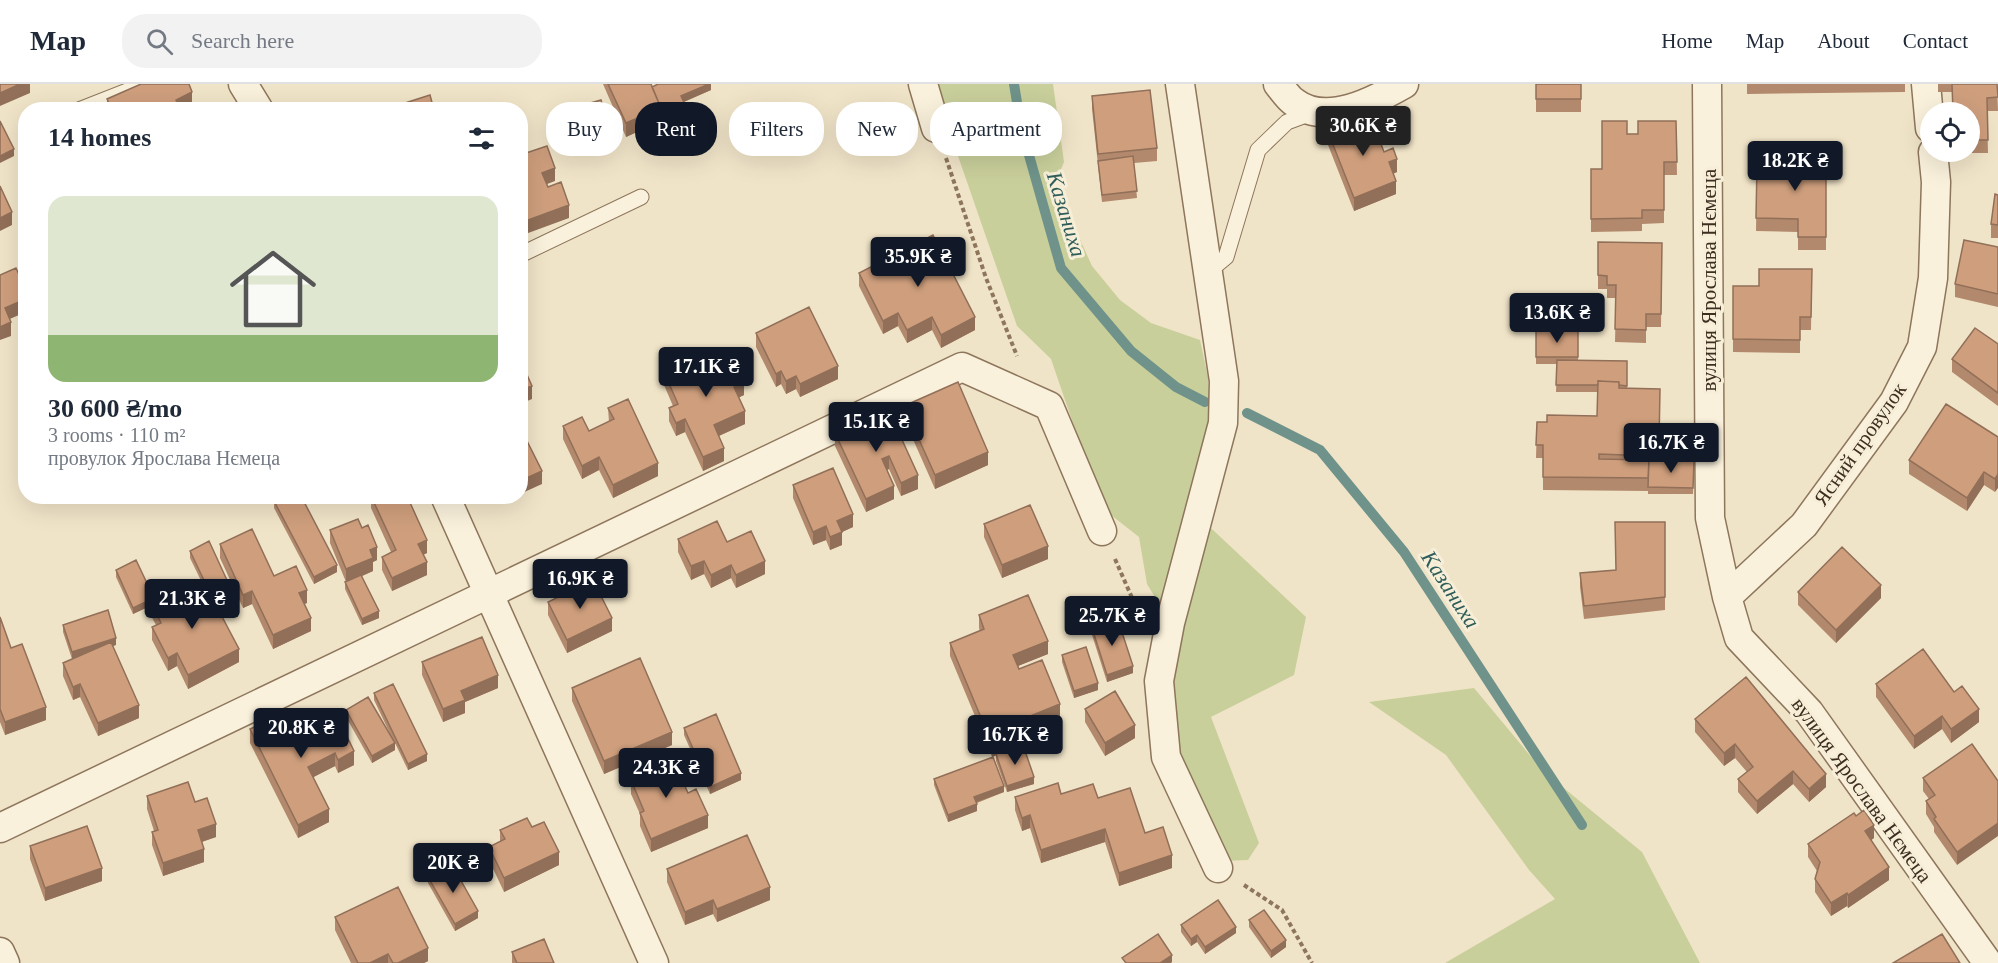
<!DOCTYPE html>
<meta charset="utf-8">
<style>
body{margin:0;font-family:"Times New Roman",serif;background:#f2f2f3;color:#1f2937;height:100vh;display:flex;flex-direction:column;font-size:22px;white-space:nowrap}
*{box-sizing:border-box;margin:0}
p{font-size:20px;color:#747a83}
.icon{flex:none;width:33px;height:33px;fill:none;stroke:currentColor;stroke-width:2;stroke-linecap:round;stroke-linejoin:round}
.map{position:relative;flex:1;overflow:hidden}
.details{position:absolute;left:18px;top:18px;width:510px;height:402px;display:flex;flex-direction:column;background:#fff;border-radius:24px;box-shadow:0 6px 24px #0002}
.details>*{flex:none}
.hud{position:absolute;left:546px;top:18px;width:570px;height:54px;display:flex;gap:12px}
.controls{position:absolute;left:1920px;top:18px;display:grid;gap:12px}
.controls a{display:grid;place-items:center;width:60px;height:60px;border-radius:50%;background:#fff;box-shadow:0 6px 24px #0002;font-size:30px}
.price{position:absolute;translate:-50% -51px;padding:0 14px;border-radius:6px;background:#111827;color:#fff;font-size:20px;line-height:39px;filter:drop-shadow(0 2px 3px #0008)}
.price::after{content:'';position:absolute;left:50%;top:36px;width:18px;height:14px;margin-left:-9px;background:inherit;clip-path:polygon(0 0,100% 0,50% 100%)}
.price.selected{background:#222;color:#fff}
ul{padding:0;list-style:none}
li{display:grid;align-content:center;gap:12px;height:318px;padding:0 30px}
li span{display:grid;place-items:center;height:186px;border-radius:18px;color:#555}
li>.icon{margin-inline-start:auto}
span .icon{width:108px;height:108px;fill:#fffc;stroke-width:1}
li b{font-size:26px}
h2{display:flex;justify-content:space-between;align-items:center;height:72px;padding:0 30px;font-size:26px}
.tag{padding:0 21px;border-radius:24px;background:#fff;box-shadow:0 6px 24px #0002;font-size:21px;line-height:54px}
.tag.selected{background:#111827;color:#fff}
header{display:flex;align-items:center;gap:36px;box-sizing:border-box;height:84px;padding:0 30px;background:#fff;border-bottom:2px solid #e0e1e3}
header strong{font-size:28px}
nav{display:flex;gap:33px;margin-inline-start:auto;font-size:21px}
.search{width:420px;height:54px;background:#f2f2f3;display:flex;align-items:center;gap:15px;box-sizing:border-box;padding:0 21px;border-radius:24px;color:#747a83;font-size:22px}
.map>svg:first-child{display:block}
</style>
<header>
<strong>Map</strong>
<div class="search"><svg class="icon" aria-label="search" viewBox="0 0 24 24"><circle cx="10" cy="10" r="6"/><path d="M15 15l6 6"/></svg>Search here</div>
<nav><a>Home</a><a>Map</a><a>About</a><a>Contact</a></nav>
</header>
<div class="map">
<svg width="1998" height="879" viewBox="0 0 1998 879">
<rect width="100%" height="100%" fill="#f0e4c8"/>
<path fill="#c9cf9b" d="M933 0H1053L1064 78 1055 100 1092 182 1120 216 1151 239 1200 256 1208 293 1212 348 1198 432 1306 533 1294 591 1211 633 1259 759 1248 776 1222 777 1166 673 1170 538 1147 500 1139 453 1102 424 1051 275 1017 242Z
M1474 604 1543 687 1642 768 1700 879H1445L1555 815 1529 786 1446 671 1369 618Z"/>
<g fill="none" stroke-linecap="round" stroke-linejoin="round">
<path stroke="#6f938a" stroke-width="10" d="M1014 0 1021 43 1061 184 1131 267 1176 303 1205 318
M1247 329 1320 366 1404 468 1582 741"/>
<g stroke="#8d765c" stroke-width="17">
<path id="service" d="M79 26 145 0
M520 171 641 113
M1208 188 1226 173 1258 66 1287 38 1314 28"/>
</g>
<g stroke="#8d765c" stroke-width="31">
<path id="minor" d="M243 0 259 26
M923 0 936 44
M1180 0 1224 297 1223 339 1170 539 1159 597 1166 673 1218 784
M1278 0C1283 6 1288 14 1294 18 1326 43 1374 17 1404 0
M1707 0 1710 434 1727 513 1739 554 1809 628 1988 879
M1926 0 1930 44
M445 412 654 879
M1727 513 1804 441 1894 318 1922 263 1933 194 1936 98 1933 68
M0 744 962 283 1049 322 1102 447
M0 868 5 879"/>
</g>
<path stroke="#8d765c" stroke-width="4" stroke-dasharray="4.5 3" stroke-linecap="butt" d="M946 74 986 194 1017 272
M1115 475 1133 516 1140 524
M1244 801 1282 826 1312 879"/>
<use href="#service" stroke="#faf1dc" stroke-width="15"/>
<use href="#minor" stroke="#faf1dc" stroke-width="28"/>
</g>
<path fill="#b2896c" d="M603 0H651L652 3 711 0V6L684 18 697 54 673 64 661 37 626 53Z
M1536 0H1581V28H1536Z
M1747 0H1905V8L1747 10Z
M1938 0H1997L1998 27H1987L1988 69H1954V68H1970V28L1952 8H1938Z
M1092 12 1157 64V77L1134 79 1137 114 1102 118 1092 25Z
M107 15 192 21 183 26H107Z
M566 26 612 58 577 69 566 33Z
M1676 37 1677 91H1664V139L1642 140V147L1591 148V85H1602L1627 50H1638Z
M1328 48 1384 68 1397 88 1393 90 1396 110 1354 127 1328 61Z
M1826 64V166H1798V148L1756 147 1757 79H1802Z
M1998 111V154H1991V140Z
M1662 159 1661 243H1646V259L1615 258 1616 214H1607V205H1598V191Z
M1998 163V223L1955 213V200Z
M1812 185 1811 246H1800V269L1733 268V202H1759Z
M859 189 975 246 941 264 932 246 907 259 898 242 883 250 859 202Z
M1536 246H1578V276L1627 277V305H1660L1659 372H1625V376L1694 377 1693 410H1648V407L1543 406V374H1536L1537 338H1547L1597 332 1598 308H1556L1557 280H1536Z
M756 249 838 295 800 313 796 305 786 310 781 300 776 303 756 263Z
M1998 260V322L1952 288V275Z
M699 281 744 311 739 313 745 340 719 352 724 377 703 387 685 348 676 352 669 337V324L673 322 664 301V288Z
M904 322 988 381 935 405 904 335Z
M608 324 658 392 613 414 599 386 582 395 563 355V342L589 347 609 338Z
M888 325 918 405 901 412 889 385 887 386 894 415 866 428 835 362V349Z
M1998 353 1995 408 1984 401 1967 427 1909 390V376Z
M793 401 853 443 842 448V461L830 466 826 456 813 461 793 414Z
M371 412 427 469 423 471 427 491 392 507 382 486V473L391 468 371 424Z
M496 412H515L500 420Z
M274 417 337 488 314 500 274 424Z
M1665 438V526L1584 535 1580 503V489L1616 486Z
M984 440 1048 475 1002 494 984 453Z
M362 444 377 476 373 478V487L362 492 379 534 362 541 345 505V498H346L330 459V446Z
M678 455 727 458 765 490 736 504 731 494 711 504 704 490 691 496 678 468Z
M220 460 274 492 307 519 304 520 311 547 273 565 252 520 243 524 220 474Z
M190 467 232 514 216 521 239 578 188 605 177 582 168 587 152 556V543L156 541 150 530V522L133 530 116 493V486L154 515 188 519 207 509 190 474Z
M1798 508 1881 514 1836 559 1798 521Z
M548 518 612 547 567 569 548 531Z
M979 531 1048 570 1018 582 1019 585 1060 633 1032 645V656L1009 666 1034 700 1007 708 996 677V671L992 673 1004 708 977 719V727L948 738 934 701V695L992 673 950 572V559L980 547 979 544Z
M0 533 11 564 46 636 5 651 0 638Z
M63 541 116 561 112 562 139 634 98 652 80 613 73 616 63 592V579L72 575 63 548Z
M1092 544 1133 589 1107 598 1092 551Z
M1062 571 1098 606 1074 614 1062 578Z
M422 578 498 604 465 618V629L443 638 422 591Z
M1876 600 1954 608 1979 638 1951 659 1942 645 1914 665 1876 613Z
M572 604 672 661 604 690 572 617Z
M374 609 427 677 408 686 395 659V666L372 679 346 633V626L393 656 374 616Z
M1085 625 1135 654 1105 672 1085 638Z
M1695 635 1826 703 1809 718 1793 700 1757 730 1738 708V695L1747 688 1735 674 1724 682 1695 648Z
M684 644 741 696 710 710 684 651Z
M250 645 293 647 354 681 338 689 335 682 313 693 329 738 298 754 250 659Z
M1972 660 1957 781 1934 748V743L1926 730V717L1929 715 1923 707V694Z
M634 685H657L688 709 708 744 651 768 640 742V730L631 710V696L634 695Z
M1061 710 1098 714 1145 749 1172 784 1119 802 1105 758 1041 779 1030 744 1022 747 1015 726V713Z
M147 712 195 718 216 753 202 758 204 778 163 792 152 761V748L154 747 147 725Z
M532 743 559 781 504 808 489 776V763L500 757V746Z
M1874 754 1871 756 1889 796 1848 824 1847 822 1831 832 1815 808V795L1817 787 1808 773V760Z
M30 762 102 797 45 817 30 775Z
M667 785 770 816 717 838 713 830 685 841 667 798Z
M428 793 478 834 455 847 428 799Z
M335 833 428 877 424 879H351L335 846Z
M1249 836 1286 863 1271 874 1249 843Z
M1181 841 1236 849 1205 870 1197 858 1191 862 1181 848Z
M512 868 554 879H512Z"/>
<path fill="#916f58" d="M20 0H30V9L0 22V9Z
M709 0H711V6L681 19V12Z
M192 8V21L183 26H176V16Z
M661 24V37L626 53V39Z
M697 47V54L673 64V57Z
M612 52V58L577 69V62Z
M14 65V72L0 79V72Z
M1397 75V88L1389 91V78Z
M555 84V97L542 102V89Z
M1396 97V110L1354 127V114Z
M569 121V134L520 152V139Z
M12 128V141L0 147V134Z
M26 215V228L5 237V224Z
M898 229V242L883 250V237Z
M932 233V246L907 259V246Z
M975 233V246L941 264V251Z
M11 238V252L0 256V243Z
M838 282V295L800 313V300Z
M781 287V300L776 303V290Z
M796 292V305L786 310V297Z
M744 298V311L734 316V303Z
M532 302V315L520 320V306Z
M745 327V340L714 354V341Z
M685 335V348L676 352V339Z
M724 364V377L703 387V373Z
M988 368V381L935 405V391Z
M889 372V385L882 388V375Z
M599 373V386L582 395V382Z
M658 379V392L613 414V401Z
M542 387V400L520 410V397Z
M1984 388V401L1967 427V414Z
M1998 390V404L1995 408V395Z
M918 391V405L901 412V399Z
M894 402V415L866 428V415Z
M500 412H515L500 420Z
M853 430V443L842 448V461L830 466V453L837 437Z
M826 442V456L813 461V448Z
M427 456V469L418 473V460Z
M1048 462V475L1002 494V481Z
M377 463V476L373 478V487L346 499V485L370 466Z
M704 477V490L691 496V482Z
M765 477V490L736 504V491Z
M427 478V491L392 507V494Z
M337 481V488L314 500V493Z
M731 481V494L711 504V491Z
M1881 501V514L1836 559V546Z
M307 506V519L299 522V509Z
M232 507V514L213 522V515Z
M252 507V520L243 524V511Z
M154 514V521L150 517V522L133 530V524Z
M379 527V534L362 541V535Z
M311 534V547L273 565V551Z
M612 534V547L567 569V556Z
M116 554V561L72 575V568Z
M1048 557V570L1013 584V571Z
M239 565V578L188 605V591Z
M177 569V582L168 587V574Z
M1133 582V589L1107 598V591Z
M498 591V604L465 618V629L443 638V625L461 607Z
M1098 599V606L1074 614V607Z
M80 600V613L73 616V603Z
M1060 620V633L1032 645V656L992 673V660L1028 633Z
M139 621V634L98 652V639Z
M46 623V636L5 651V638Z
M1979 625V638L1951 659V645Z
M1942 632V645L1914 665V652Z
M1135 641V654L1105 672V659Z
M672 648V661L604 690V677Z
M395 659V666L372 679V672Z
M1735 660V674L1724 682V669Z
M354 667V681L338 689V676Z
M335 669V682L308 696V683Z
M427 670V677L408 686V680Z
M1793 687V700L1757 730V717Z
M741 689V696L710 710V703Z
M1826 690V703L1809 718V705Z
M1034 693V700L1007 708V702Z
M1004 702V708L974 719V713Z
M977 720V727L948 738V731Z
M329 725V738L298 754V741Z
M708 731V744L651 768V755Z
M1030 731V744L1022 747V734Z
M1998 739V752L1957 781V768Z
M216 740V753L198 759V746Z
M1874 741V754L1865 761V747Z
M1105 745V758L1041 779V766Z
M204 765V778L163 792V779Z
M559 768V781L504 808V794Z
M1172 771V784L1119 802V789Z
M1889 783V796L1848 824V811Z
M102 784V797L45 817V804Z
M770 803V816L717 838V825Z
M1847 809V822L1831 832V819Z
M713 816V830L685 841V828Z
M478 827V834L455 847V840Z
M1236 843V849L1205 870V863Z
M1197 851V858L1191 862V855Z
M1286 856V863L1271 874V867Z
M428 864V877L424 879H398Z
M388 870V879H370Z
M1172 871V878L1171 879H1160Z"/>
<path fill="#cf9f7d" stroke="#916f58" stroke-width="1.5" d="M0 0H20L0 9Z
M141 0H189L192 8 176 16 180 26H112L107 15Z
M608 0H651L661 24 626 39Z
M658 0H709L681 12 697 47 673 57 661 31V24L652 3Z
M1536 0H1581V15H1536Z
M1952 0H1997L1998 13 1987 14 1988 56H1970V28H1953Z
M1150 6 1157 64 1098 70 1092 12Z
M430 11 434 26H407L405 19Z
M601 16 612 52 577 62 566 26Z
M1370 31 1384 68 1393 64 1397 75 1389 78 1396 97 1354 114 1328 48Z
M0 37 14 65 0 72Z
M1602 37H1627V50H1638V37H1676L1677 78H1664V126H1642V134L1591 135V85H1602Z
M547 62 555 84 542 89 548 103 561 98 569 121 520 139V71Z
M1802 64H1826V153H1798V135L1756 134 1757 79H1802Z
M1133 72 1137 107 1102 111 1098 77Z
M0 102 12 128 0 134Z
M1995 110 1998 111V141L1991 140Z
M933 151 975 233 941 251 932 233 907 246 898 229 883 237 859 189Z
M1964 156 1998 163V210L1955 200Z
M1598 158 1662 159 1661 230H1646V246L1615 245 1616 201H1607V192L1598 191Z
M16 184 26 206V215L5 224 11 238 0 243V191Z
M1759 185H1812L1811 233H1800V256L1733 255V202H1759Z
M809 223 838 282 800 300 796 292 786 297 781 287 776 290 756 249Z
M1975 244 1998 260V309L1952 275Z
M1536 246H1578V273H1536Z
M730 267 744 298 734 303 745 327 714 341 724 364 703 373 685 335 676 339 669 324 678 320 664 288 696 273 699 281Z
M520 275 532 302 520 306Z
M1557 276 1627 277V302L1619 301V298L1598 297V301H1556Z
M1598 297 1619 298V304L1660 305 1659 359 1625 358V371L1599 370V375L1649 376 1648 394 1543 393V361H1536L1537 338H1547V331L1597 332Z
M958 298 988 368 935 391 904 322Z
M628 315 658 379 613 401 599 373 582 382 563 342 582 333 589 347 614 335 608 324Z
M1946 320 1998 353V390L1995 395 1984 388 1967 414 1909 376Z
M888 325 918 391 901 399 889 372 882 375 894 402 866 415 835 349Z
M520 343 542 387 520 397Z
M1649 376 1694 377 1693 404 1648 403Z
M833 384 853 430 837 437 842 448 830 453 826 442 813 448 793 401Z
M284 412H301L337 481 314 493 274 417Z
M371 412H407L427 456 418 460 427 478 392 494 382 473 396 466Z
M1030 421 1048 462 1002 481 984 440Z
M358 435 362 444 368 441 377 463 370 466 373 474 346 485 330 446Z
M717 437 727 458 751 447 765 477 736 491 731 481 711 491 704 477 691 482 678 455Z
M1615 438H1665V513L1584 522 1580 489 1616 486Z
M252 445 274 492 296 482 307 506 299 509 311 534 273 551 252 507 243 511 220 460Z
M209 457 232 507 213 515 190 467Z
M1842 463 1881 501 1836 546 1798 508Z
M136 476 154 514 133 524 116 486Z
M361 491 379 527 362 535 345 498Z
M593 496 612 534 567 556 548 518Z
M179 502 188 519 209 508 239 565 188 591 177 569 168 574 152 543 161 539 150 517Z
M1028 511 1048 557 1013 571 1019 585 1042 576 1060 620 1028 633 1032 643 992 660 950 559 984 545 979 531Z
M108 526 116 554 72 568 63 541Z
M0 533 11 564 22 560 46 623 5 638 0 625Z
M1118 536 1133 582 1107 591 1092 544Z
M482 553 498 591 461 607 465 616 443 625 422 578Z
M111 558 139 621 98 639 80 600 73 603 63 579Z
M1086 563 1098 599 1074 607 1062 571Z
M1923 565 1954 608 1962 602 1979 625 1951 645 1942 632 1914 652 1876 600Z
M640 574 672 648 604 677 572 604Z
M1746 593 1826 690 1809 705 1793 687 1757 717 1738 695 1753 683 1735 660 1724 669 1695 635Z
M393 600 427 670 408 680 374 609Z
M1115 607 1135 641 1105 659 1085 625Z
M368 613 395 659 372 672 346 626Z
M284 629 293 647 319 633 322 637 336 630 354 667 338 676 335 669 308 683 329 725 298 741 250 645Z
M716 630 741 689 710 703 684 644Z
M1972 660 1998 697V739L1957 768 1934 735 1936 733 1926 717 1935 711 1923 694Z
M1023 661 1034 693 1007 702 996 670Z
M993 673 1004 702 974 713 977 720 948 731 934 695Z
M653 676 657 685 674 678 688 709 696 705 708 731 651 755 640 729 644 727 631 696 638 694 634 685Z
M188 698 195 718 207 714 216 740 198 746 204 765 163 779 152 748 158 746 147 712Z
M1058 699 1061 710 1093 700 1098 714 1130 704 1145 749 1163 743 1172 771 1119 789 1105 745 1041 766 1030 731 1022 734 1015 713Z
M1864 726 1874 741 1865 747 1889 783 1848 811 1847 809 1831 819 1815 795 1820 778 1808 760 1854 729 1856 732Z
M527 734 532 743 544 738 559 768 504 794 489 763 505 755 500 746Z
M87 742 102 784 45 804 30 762Z
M747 751 770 803 717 825 713 816 685 828 667 785Z
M451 779 478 827 455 840 428 793Z
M398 803 428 864 398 879H393L388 870 370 879H358L335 833Z
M1218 816 1236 843 1205 863 1197 851 1191 855 1181 841Z
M1264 826 1286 856 1271 867 1249 836Z
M1158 850 1172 871 1160 879H1126L1122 874Z
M1942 850 1960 879H1893Z
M544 855 554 879H517L512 868Z"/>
<g text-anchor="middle" stroke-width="6" stroke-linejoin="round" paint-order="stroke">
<g font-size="21" fill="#3d2e20" stroke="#f7eed8">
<text transform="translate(1709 196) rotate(-90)" y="7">вулиця Ярослава Нємеца</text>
<text transform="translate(1860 360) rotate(-55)" y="7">Ясний провулок</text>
<text transform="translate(1862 706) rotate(54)" y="7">вулиця Ярослава Нємеца</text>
</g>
<g font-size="22" font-style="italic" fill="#2f5d5a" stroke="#f7eed8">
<text transform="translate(1067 130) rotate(73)" y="8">Казаниха</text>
<text transform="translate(1451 505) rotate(57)" y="8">Казаниха</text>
</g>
</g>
</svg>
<div class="controls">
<a><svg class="icon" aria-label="locate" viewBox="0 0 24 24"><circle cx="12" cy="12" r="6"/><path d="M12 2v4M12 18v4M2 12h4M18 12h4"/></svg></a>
</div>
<b class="price selected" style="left:1363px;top:73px">30.6K ₴</b>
<b class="price" style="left:1795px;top:108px">18.2K ₴</b>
<b class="price" style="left:918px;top:204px">35.9K ₴</b>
<b class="price" style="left:1557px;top:260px">13.6K ₴</b>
<b class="price" style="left:706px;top:314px">17.1K ₴</b>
<b class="price" style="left:876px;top:369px">15.1K ₴</b>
<b class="price" style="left:1671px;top:390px">16.7K ₴</b>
<b class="price" style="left:580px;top:526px">16.9K ₴</b>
<b class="price" style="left:192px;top:546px">21.3K ₴</b>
<b class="price" style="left:1112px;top:563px">25.7K ₴</b>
<b class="price" style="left:301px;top:675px">20.8K ₴</b>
<b class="price" style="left:1015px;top:682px">16.7K ₴</b>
<b class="price" style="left:666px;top:715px">24.3K ₴</b>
<b class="price" style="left:453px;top:810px">20K ₴</b>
<div class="hud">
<a class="tag">Buy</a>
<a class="tag selected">Rent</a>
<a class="tag">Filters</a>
<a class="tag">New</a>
<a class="tag">Apartment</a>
</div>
<section class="details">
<h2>14 homes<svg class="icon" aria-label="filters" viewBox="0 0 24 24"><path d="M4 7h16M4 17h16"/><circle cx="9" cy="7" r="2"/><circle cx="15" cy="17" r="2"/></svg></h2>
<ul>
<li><span style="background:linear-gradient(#dfe7d0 75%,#8fb573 0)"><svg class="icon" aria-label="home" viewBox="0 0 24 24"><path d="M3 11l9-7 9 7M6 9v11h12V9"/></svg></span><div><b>30 600 ₴/mo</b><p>3 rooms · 110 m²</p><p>провулок Ярослава Нємеца</p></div></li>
</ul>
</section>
</div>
